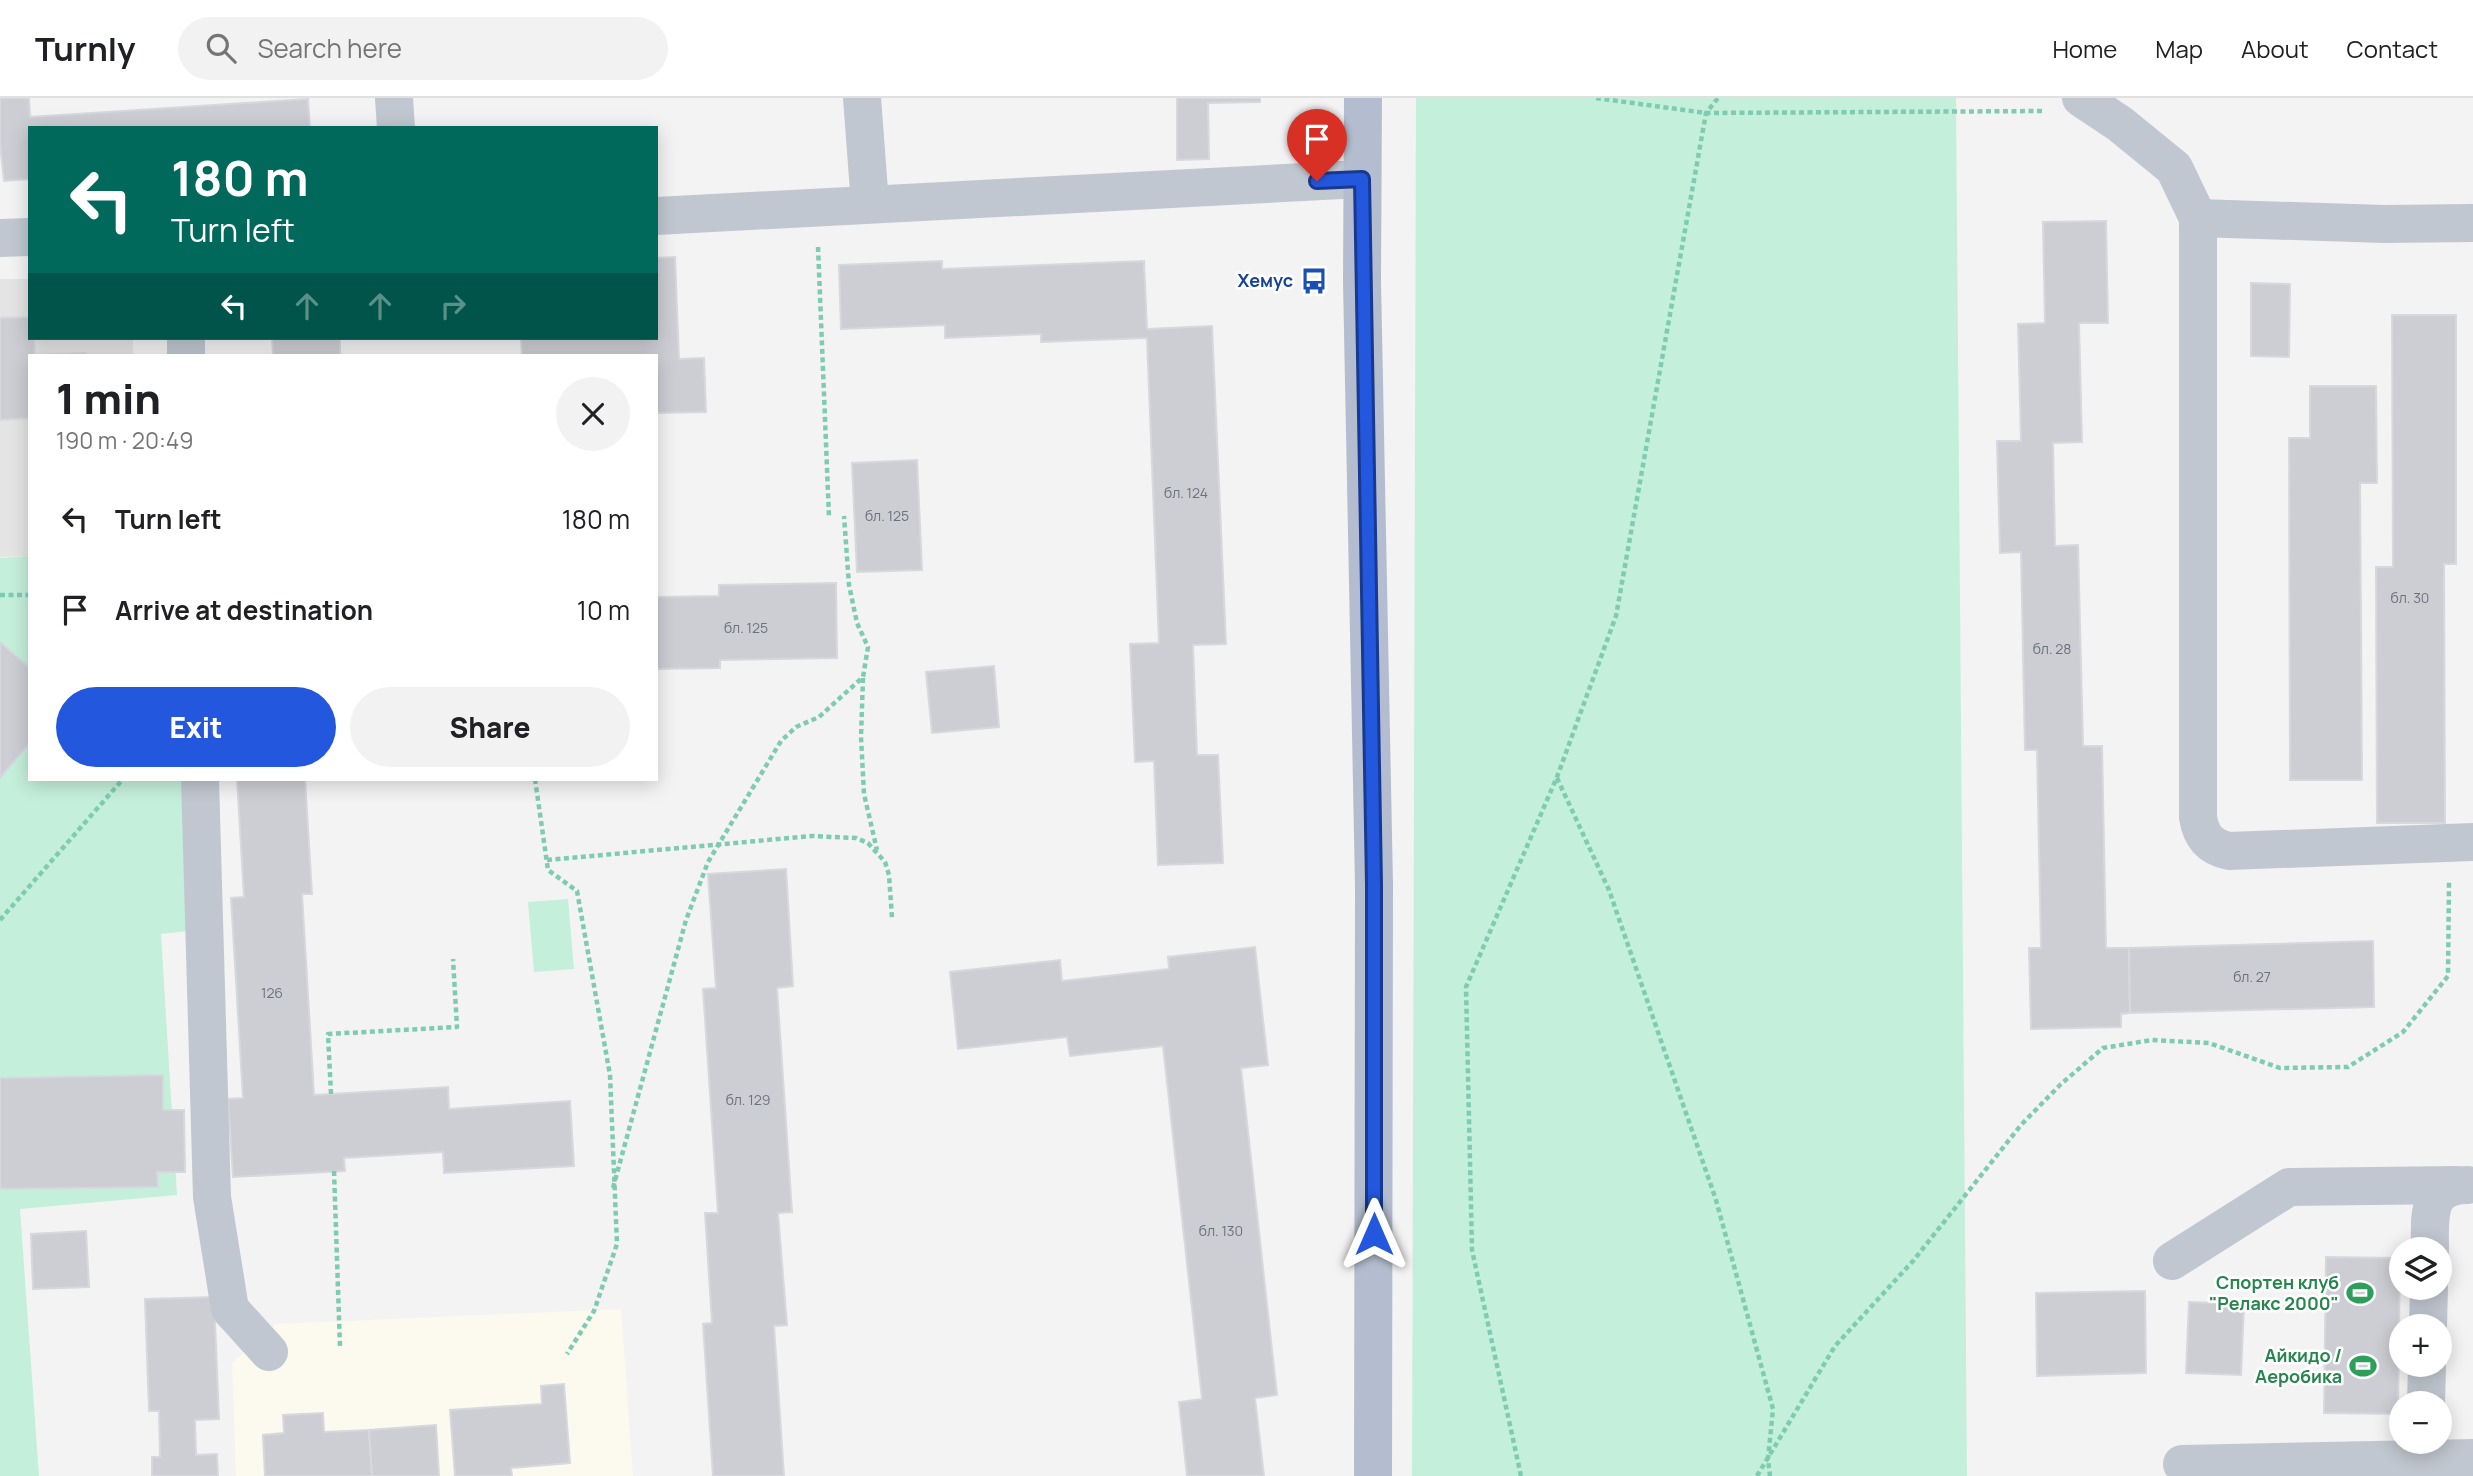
<!DOCTYPE html>
<html lang="en">
<head>
<meta charset="utf-8">
<style>
	:root { --surface:#fff; --page:#f2f2f2; --text:#202124; --muted:#757577; --line:#e0e0e0; --accent:#2358de }
	body { margin:0; font-family:Manrope,sans-serif; background:var(--page); color:var(--text); height:100vh; display:flex; flex-direction:column; font-size:26px; white-space:nowrap }
	* { box-sizing:border-box; margin:0 }
	p { font-size:23px; color:var(--muted) }
	.icon { flex:none; width:38px; height:38px; fill:none; stroke:currentColor; stroke-width:2; stroke-linecap:round; stroke-linejoin:round }
	.map { position:relative; flex:1; overflow:hidden }
	.side { position:absolute; left:28px; top:256px; width:630px; height:427px; display:flex; flex-direction:column; background:var(--surface); border-radius:0px; box-shadow:0 4px 18px #0003 }
	.side>* { flex:none }
	.top-card { position:absolute; left:28px; top:28px; width:630px; height:214px; border-radius:0px; box-shadow:0 4px 18px #0003; background:#00695c; color:#fff; overflow:hidden }
	.buttons { position:absolute; left:2389px; top:1139px; display:grid; gap:14px }
	.buttons a { display:grid; place-items:center; width:63px; height:63px; border-radius:50%; background:var(--surface); box-shadow:0 4px 18px #0003; font-size:35px }
	.pin { position:absolute; display:grid; place-items:center; width:60px; height:60px; color:#fff; margin:-72px -30px; border-radius:50% 50% 50% 0; rotate:-45deg; box-shadow:0 0 7px #0007 }
	.pin .icon { rotate:45deg }
	.me { position:absolute; width:77px; margin:-38px; rotate:0deg; stroke-linejoin:round; filter:drop-shadow(0 0 5px #0008) }
	.turn { display:flex; align-items:center; gap:24px; height:147px; padding:0 28px; font-size:32px }
	.turn .icon { width:91px; height:91px; stroke-width:2.5 }
	.turn b { display:block; font-size:49px; line-height:60px }
	.lanes { display:flex; align-items:center; height:66px; padding:0 28px; background:#0003; justify-content:center; gap:35px; direction:ltr }
	.lanes .off { opacity:.35 }
	.round { display:grid; place-items:center; flex:none; width:74px; height:74px; border-radius:37px; background:var(--page) }
	.head { display:flex; align-items:center; justify-content:space-between; height:119px; padding:0 28px }
	h1 { font-size:42px; font-weight:800; line-height:52px }
	.cta { display:flex; gap:14px; margin-top:auto; padding:14px 28px }
	.cta a { flex:1; height:80px; border-radius:42px; background:var(--accent); color:#fff; font-size:28px; font-weight:800; line-height:80px; text-align:center }
	.cta a+a { background:var(--page); color:var(--text) }
	ul { padding:0; list-style:none }
	li { display:flex; align-items:center; gap:21px; height:91px; padding:0 28px }
	li div { flex:1 }
	li b { display:block; font-size:26px }
	li em { font-style:normal }
	header { display:flex; align-items:center; gap:42px; box-sizing:border-box; height:98px; padding:0 35px; background:var(--surface); border-bottom:2px solid var(--line) }
	header strong { font-size:33px }
	nav { display:flex; gap:38px; margin-inline-start:auto; font-size:24px }
	.search { width:490px; height:63px; background:var(--page); display:flex; align-items:center; gap:18px; box-sizing:border-box; padding:0 24px; border-radius:38px; color:var(--muted); font-size:26px }
	.map>svg:first-child { display:block }
	.commercial { fill:#fcfaef }
	.education { fill:#e5e4e4 }
	.green { fill:#c4efdb }
	.building { fill:#cdced4; stroke:#d7d8dd; stroke-width:2 }
	.lines { fill:none; stroke-linecap:round; stroke-linejoin:round }
	.path { stroke:#7dccb1; stroke-width:4.5; stroke-dasharray:5 3.5; stroke-linecap:butt }
	.minor { stroke:#c1c7d0; stroke-width:38 }
	.major { stroke:#b4bdcf; stroke-width:38 }
	.route-casing { stroke:#173990; stroke-width:18 }
	.route { stroke:#2358de; stroke-width:12 }
	.labels { text-anchor:middle; stroke-width:5; stroke-linejoin:round; paint-order:stroke }
	.number-label { font-size:14px; fill:#6c717c }
	.transit-label { font-size:18px; font-weight:bold; fill:#164399; stroke:#fff; text-anchor:end }
	.leisure-label { font-size:18px; font-weight:bold; fill:#27864d; stroke:#fff; text-anchor:end }
</style>
</head>
<body>
<header>
<strong>Turnly</strong>
<div class="search"><svg class="icon" aria-label="search" viewBox="0 0 24 24"><circle cx="10" cy="10" r="6"/><path d="M15 15l6 6"/></svg>Search here</div>
<nav><a>Home</a><a>Map</a><a>About</a><a>Contact</a></nav>
</header>
<div class="map">
<svg width="2473" height="1378" viewBox="0 0 2473 1378">
	<rect width="100%" height="100%" fill="#f4f3f3"/>
	<polygon class="commercial" points="621,1211 633,1378 236,1378 232,1265 277,1226"/>
	<polygon class="education" points="0,181 30,181 30,240 133,240 133,257 30,257 30,458 0,459"/>
	<g class="green">
		<polygon points="1416,0 1956,0 1967,1378 1412,1378"/>
		<polygon points="30,458 30,681 195,681 206,831 161,836 177,1097 20,1111 39,1378 0,1378 0,460"/>
		<polygon points="568,801 574,871 534,874 528,804"/>
	</g>
	<g class="building">
		<polygon points="0,0 29,0 30,19 308,1 310,30 30,30 30,81 4,83 0,46"/>
		<polygon points="1177,0 1260,0 1260,4 1208,5 1209,61 1177,62"/>
		<polygon points="2106,123 2108,225 2079,225 2082,344 2053,345 2055,448 2078,447 2083,648 2102,648 2106,850 2129,850 2130,915 2121,916 2121,929 2031,931 2029,850 2041,850 2037,652 2025,652 2021,454 2000,455 1997,343 2021,343 2018,226 2045,225 2043,124"/>
		<polygon points="675,159 679,261 704,260 706,314 656,315 656,257 522,257 521,240 656,240 656,160"/>
		<polygon points="942,163 942,171 1144,163 1147,231 1212,228 1226,546 1193,547 1197,657 1218,657 1223,765 1158,767 1154,663 1135,664 1130,546 1159,545 1147,240 1041,244 1041,236 945,240 945,227 841,231 839,167"/>
		<polygon points="2251,185 2290,186 2289,259 2251,258"/>
		<polygon points="2392,217 2456,217 2456,466 2444,466 2445,725 2377,725 2376,469 2393,469"/>
		<polygon points="30,219 30,240 34,240 35,257 30,257 30,320 0,322 0,220"/>
		<polygon points="272,240 340,240 340,257 273,257"/>
		<polygon points="86,255 86,257 39,257"/>
		<polygon points="2310,288 2376,288 2377,385 2360,385 2362,682 2290,682 2289,340 2310,340"/>
		<polygon points="917,362 922,472 857,474 852,365"/>
		<polygon points="836,485 837,560 720,562 720,570 656,571 656,499 719,498 719,487"/>
		<polygon points="0,544 30,570 30,645 0,680"/>
		<polygon points="994,568 999,629 932,635 926,574"/>
		<polygon points="237,681 305,681 312,796 302,796 314,997 448,989 449,1011 570,1003 574,1068 444,1075 443,1054 344,1060 345,1073 233,1079 228,1001 243,1000 231,800 244,799"/>
		<polygon points="786,771 793,888 777,890 792,1114 778,1115 787,1227 774,1228 784,1378 713,1378 703,1226 712,1225 705,1115 718,1115 703,891 716,890 708,776"/>
		<polygon points="2373,843 2374,909 2130,915 2129,850"/>
		<polygon points="1255,849 1268,967 1241,970 1277,1297 1255,1300 1264,1378 1187,1378 1179,1304 1202,1301 1163,948 1070,958 1067,939 958,951 950,874 1060,862 1062,883 1169,871 1168,859"/>
		<polygon points="163,977 163,1012 184,1012 185,1074 157,1074 158,1089 0,1091 0,980"/>
		<polygon points="86,1133 89,1189 33,1191 31,1136"/>
		<polygon points="2326,1159 2400,1160 2398,1316 2324,1315"/>
		<polygon points="2145,1193 2146,1275 2037,1278 2036,1195"/>
		<polygon points="214,1199 219,1321 195,1322 196,1357 217,1356 218,1378 152,1378 152,1359 160,1359 159,1313 149,1313 145,1201"/>
		<polygon points="2189,1204 2244,1206 2241,1277 2186,1275"/>
		<polygon points="564,1286 570,1365 511,1370 512,1378 455,1378 450,1312 542,1306 541,1288"/>
		<polygon points="323,1315 324,1334 369,1332 372,1378 265,1378 263,1337 284,1335 283,1317"/>
		<polygon points="436,1327 439,1378 372,1378 369,1332"/>
	</g>
	<g class="lines">
		<g class="path">
			<polyline points="1596,0 1706,15 2044,13"/>
			<polyline points="818,149 829,419"/>
			<polyline points="0,497 30,497"/>
			<polyline points="863,580 861,639 864,696 877,752"/>
			<polyline points="1557,680 1609,792 1716,1102 1773,1311 1768,1361 1770,1378"/>
			<polyline points="535,681 548,772 577,793 610,977 617,1146 594,1213 567,1256"/>
			<polyline points="547,762 812,738 856,740 868,745 885,764 889,777 892,820"/>
			<polyline points="0,822 123,681"/>
			<polyline points="331,996 328,936 457,929 453,861"/>
			<polyline points="334,1073 340,1249"/>
			<polyline points="613,1090 686,822 708,764 781,643 796,629 819,619 863,579 868,549 857,525 849,487 844,418"/>
			<polyline points="1521,1378 1472,1152 1466,889 1557,679 1616,518 1706,15 1718,0"/>
			<polyline points="1757,1378 1835,1248 1913,1163 2021,1027 2061,986 2103,950 2152,942 2209,945 2280,970 2348,969 2403,934 2448,878 2449,784"/>
		</g>
		<g class="minor">
			<polyline points="394,0 396,30"/>
			<polyline points="862,0 870,106"/>
			<path d="M2081 0 2120 26 2174 70 2198 120V719C2201 739 2210 749 2229 753L2473 744"/>
			<polyline points="656,118 1361,81"/>
			<polyline points="2198,120 2384,126 2473,125"/>
			<polyline points="0,140 30,139"/>
			<polyline points="186,240 186,257"/>
			<polyline points="200,681 212,1099 230,1211 269,1254"/>
			<path d="M2430 1152C2430 1119 2425 1087 2468 1087"/>
			<polyline points="2172,1163 2289,1089 2456,1087"/>
			<polyline points="2428,1228 2429,1190"/>
			<polyline points="2426,1306 2427,1267"/>
			<polyline points="2182,1366 2473,1360"/>
		</g>
		<polyline class="major" points="1363,0 1362,183 1374,787 1373,1378"/>
	</g>
	<g class="lines">
		<g class="route-casing">
			<polyline id="route" points="1317,83 1362,81 1374,787 1374,1136"/>
		</g>
		<use href="#route" class="route"/>
	</g>
	<defs>
		<g id="bus-bare" transform="scale(2.1)"><path d="M-5-6H5V4H4V6H2V4H-2V6H-4V4H-5ZM-3.5-4V0h7V-4ZM-3.5 1.2v1.5H-2V1.2ZM2 1.2v1.5H3.5V1.2Z" fill="#1a4fb4" stroke="#fff" stroke-width="2.5" paint-order="stroke"/></g>
		<g id="stadium-bare" transform="scale(2.1)"><path d="M0-5a6.5 5 0 1 0 0 10a6.5 5 0 1 0 0-10ZM-3.5-1.8h7v3.6h-7Z" fill="#2e9e5b" stroke="#fff" stroke-width="2.5" paint-order="stroke"/></g>
	</defs>
	<g fill-rule="evenodd">
		<use href="#bus-bare" x="1314" y="183"/>
		<use href="#stadium-bare" x="2360" y="1195"/>
		<use href="#stadium-bare" x="2363" y="1268"/>
	</g>
	<g class="labels">
		<g class="number-label">
			<text x="1186" y="400">бл. 124</text>
			<text x="887" y="423">бл. 125</text>
			<text x="2410" y="505">бл. 30</text>
			<text x="746" y="535">бл. 125</text>
			<text x="2052" y="556">бл. 28</text>
			<text x="2252" y="884">бл. 27</text>
			<text x="272" y="900">126</text>
			<text x="748" y="1007">бл. 129</text>
			<text x="1221" y="1138">бл. 130</text>
		</g>
		<g class="transit-label">
			<text x="1293" y="189">Хемус</text>
		</g>
		<g class="leisure-label">
			<text x="2339" y="1191">Спортен клуб<tspan x="2339" dy="21">"Релакс 2000"</tspan></text>
			<text x="2342" y="1264">Айкидо /<tspan x="2342" dy="21">Аеробика</tspan></text>
		</g>
	</g>
</svg>
<div class="buttons">
<a><svg class="icon" aria-label="layers" viewBox="0 0 24 24"><path d="M12 4l9 5-9 5-9-5zM3 14l9 5 9-5"/></svg></a>
<a>+</a>
<a>−</a>
</div>
<div class="pin" style="left:1317px;top:83px;background:#d93025"><svg class="icon" aria-label="arrive" viewBox="0 0 24 24"><path d="M6 21V4h12l-3 4 3 4H6"/></svg></div>
<svg class="me" style="left:1374px;top:1136px" viewBox="-20 -20 40 40"><path d="M0-17L14 15 0 8-14 15z" fill="#2358de" stroke="#fff" stroke-width="4"/></svg>
<div class="top-card">
<div class="turn"><svg class="icon" aria-label="left" viewBox="0 0 24 24"><path d="M17 20v-9H6M10 6l-5 5 5 5"/></svg><div><b>180 m</b>Turn left</div></div>
<div class="lanes"><svg class="icon" aria-label="left" viewBox="0 0 24 24"><path d="M17 20v-9H6M10 6l-5 5 5 5"/></svg><svg class="icon off" aria-label="ahead" viewBox="0 0 24 24"><path d="M12 20V5M6 11l6-6 6 6"/></svg><svg class="icon off" aria-label="ahead" viewBox="0 0 24 24"><path d="M12 20V5M6 11l6-6 6 6"/></svg><svg class="icon off" aria-label="right" viewBox="0 0 24 24"><path d="M7 20v-9h11M14 6l5 5-5 5"/></svg></div>
</div>
<section class="side">
<div class="head"><div><h1>1 min</h1><p>190 m · 20:49</p></div><a class="round"><svg class="icon" aria-label="close" viewBox="0 0 24 24"><path d="M6 6l12 12M18 6L6 18"/></svg></a></div>
<ul>
<li><svg class="icon" aria-label="left" viewBox="0 0 24 24"><path d="M17 20v-9H6M10 6l-5 5 5 5"/></svg><div><b>Turn left</b></div><em>180 m</em></li>
<li><svg class="icon" aria-label="arrive" viewBox="0 0 24 24"><path d="M6 21V4h12l-3 4 3 4H6"/></svg><div><b>Arrive at destination</b></div><em>10 m</em></li>
</ul>
<div class="cta"><a>Exit</a><a>Share</a></div>
</section>
</div>
</body>
</html>
